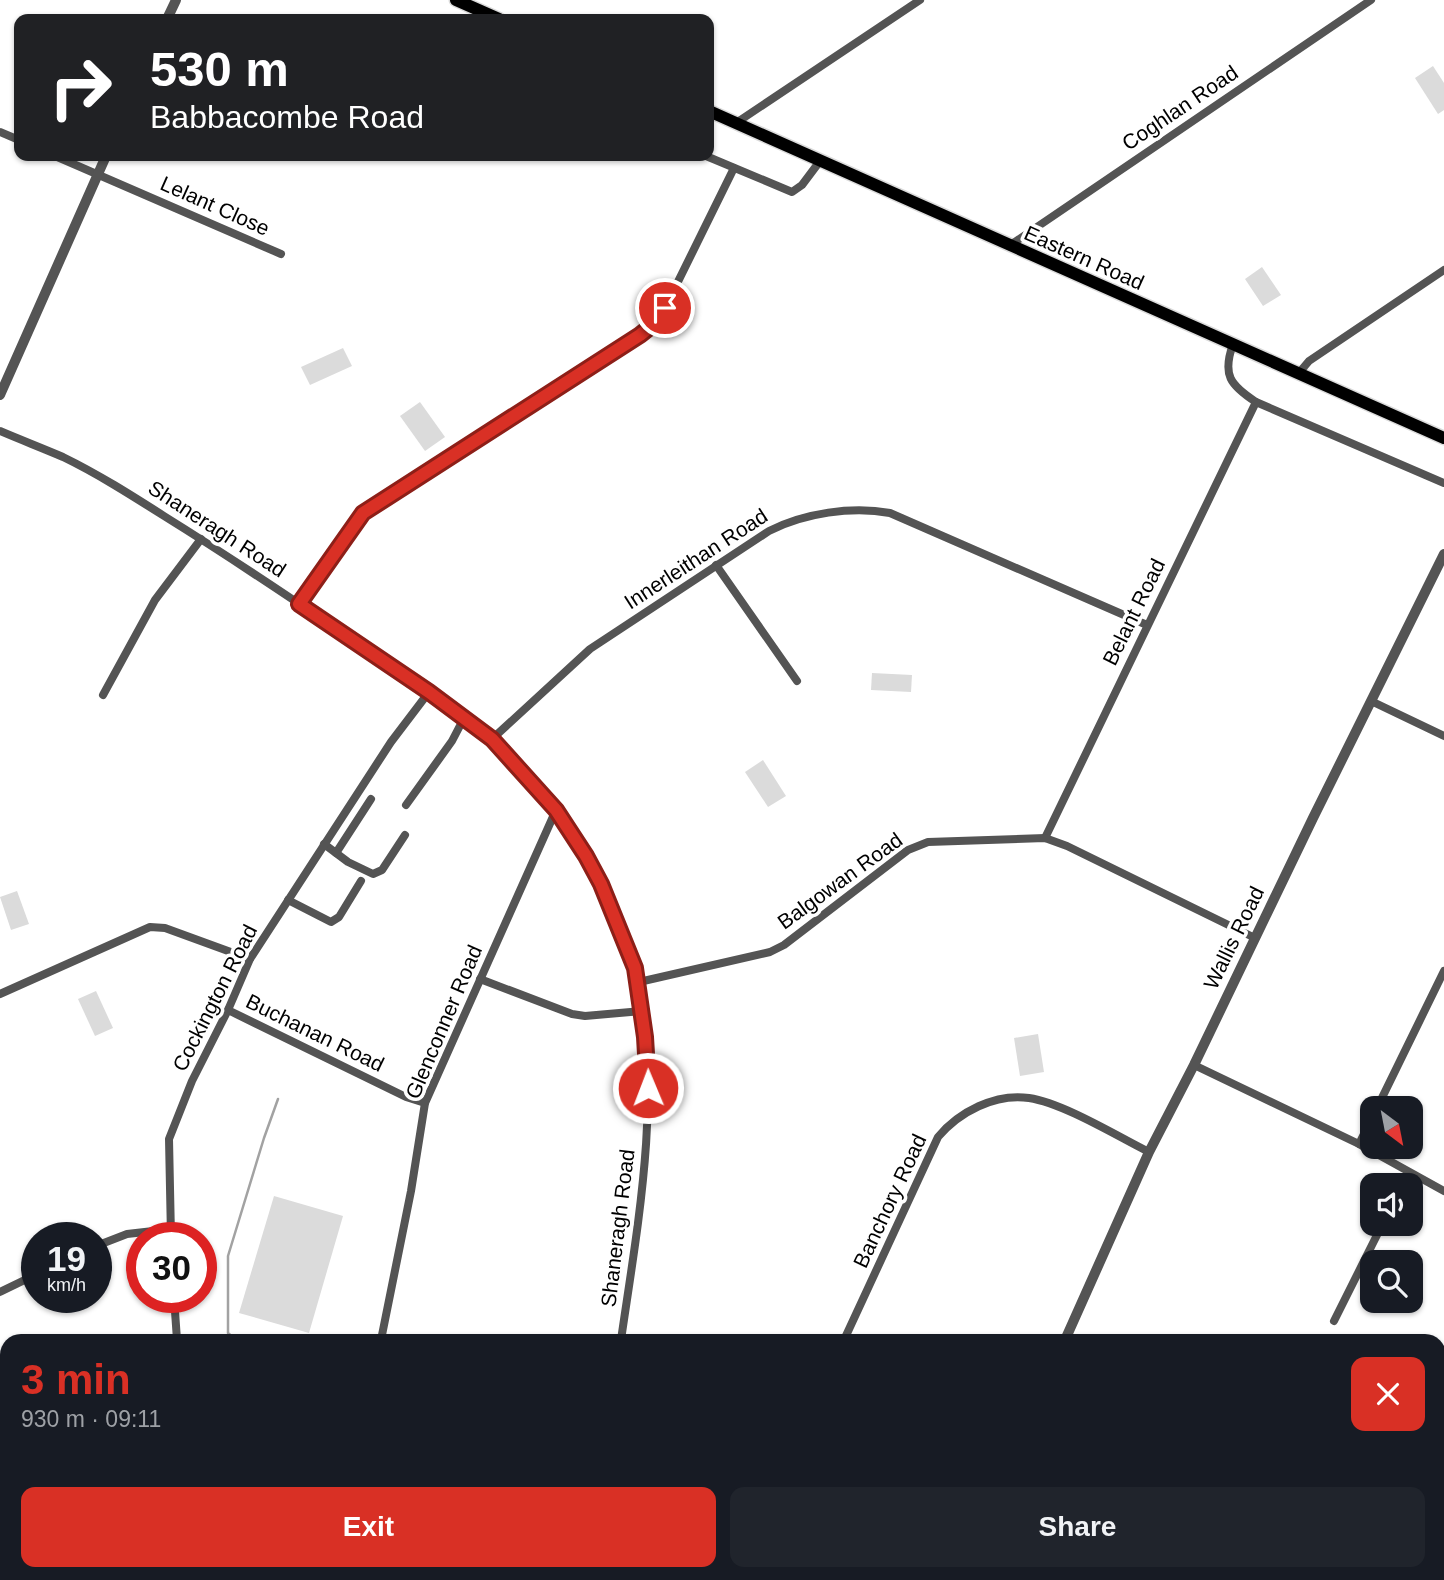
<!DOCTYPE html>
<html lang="en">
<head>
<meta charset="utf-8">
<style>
	:root { --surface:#171b24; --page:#20242c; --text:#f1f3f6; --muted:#9ea1a6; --accent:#d93025 }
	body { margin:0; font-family:Arial,sans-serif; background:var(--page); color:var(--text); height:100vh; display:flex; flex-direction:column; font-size:26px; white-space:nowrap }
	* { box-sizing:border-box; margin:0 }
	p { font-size:23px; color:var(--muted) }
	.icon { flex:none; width:38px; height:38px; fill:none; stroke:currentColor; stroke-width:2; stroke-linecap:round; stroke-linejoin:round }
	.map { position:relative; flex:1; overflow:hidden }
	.side { position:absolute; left:0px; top:1334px; width:1446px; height:247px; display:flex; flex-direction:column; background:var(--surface); border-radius:21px 21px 0 0; box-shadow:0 2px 5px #0004 }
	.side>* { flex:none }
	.top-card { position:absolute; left:14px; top:14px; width:700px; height:147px; border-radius:14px; box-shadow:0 2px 5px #0004; background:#202124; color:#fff; overflow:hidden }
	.needle { width:46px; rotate:148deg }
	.buttons { position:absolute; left:1360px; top:1096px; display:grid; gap:14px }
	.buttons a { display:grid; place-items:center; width:63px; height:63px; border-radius:14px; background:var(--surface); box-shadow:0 2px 5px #0004; font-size:35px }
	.speed { position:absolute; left:21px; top:1222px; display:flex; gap:14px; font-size:35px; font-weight:700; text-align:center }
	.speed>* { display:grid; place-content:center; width:91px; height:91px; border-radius:50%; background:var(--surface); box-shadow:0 2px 5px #0004; line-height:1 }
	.speed small { font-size:18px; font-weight:400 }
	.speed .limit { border:10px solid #d22; background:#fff; color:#111 }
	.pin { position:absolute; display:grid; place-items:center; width:60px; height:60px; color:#fff; margin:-30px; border:4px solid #fff; border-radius:50%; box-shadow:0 2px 7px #0007 }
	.me { position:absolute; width:77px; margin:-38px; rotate:359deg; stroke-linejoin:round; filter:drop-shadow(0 0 5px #0008) }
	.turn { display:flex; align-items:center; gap:24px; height:147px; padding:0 21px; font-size:32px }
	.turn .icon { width:91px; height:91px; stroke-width:2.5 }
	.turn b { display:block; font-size:49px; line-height:60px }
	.round { display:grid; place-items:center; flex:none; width:74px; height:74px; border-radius:14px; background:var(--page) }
	.headline { display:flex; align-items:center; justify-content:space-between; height:119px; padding:0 21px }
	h1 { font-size:42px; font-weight:800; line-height:52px; color:var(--accent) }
	.primary-button { display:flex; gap:14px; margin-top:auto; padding:14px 21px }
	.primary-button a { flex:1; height:80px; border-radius:14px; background:var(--accent); color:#fff; font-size:28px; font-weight:800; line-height:80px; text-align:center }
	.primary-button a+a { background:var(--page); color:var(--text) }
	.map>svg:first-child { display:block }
	.green { fill:#dbdbdb }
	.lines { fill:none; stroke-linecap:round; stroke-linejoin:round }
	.stream { stroke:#a2a2a2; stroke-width:2.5 }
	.primary-casing { stroke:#dbdbdb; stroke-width:15 }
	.minor { stroke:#545454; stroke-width:8 }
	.tertiary { stroke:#545454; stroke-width:10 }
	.primary { stroke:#000; stroke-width:12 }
	.route-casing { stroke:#8d1f18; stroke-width:18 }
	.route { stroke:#d93025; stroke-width:12 }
	.labels { text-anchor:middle; stroke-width:7; stroke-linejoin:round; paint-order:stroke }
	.street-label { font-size:21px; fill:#000; stroke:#fff }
</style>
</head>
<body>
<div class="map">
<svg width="1444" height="1580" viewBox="0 0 1444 1580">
	<rect width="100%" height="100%" fill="#fff"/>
	<g class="green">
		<polygon points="1433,66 1444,83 1444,110 1438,114 1415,78"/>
		<polygon points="1262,267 1281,295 1263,306 1245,279"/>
		<polygon points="343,348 352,366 310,385 301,367"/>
		<polygon points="420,402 445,437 425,451 400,416"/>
		<polygon points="872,673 912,675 911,692 871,690"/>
		<polygon points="763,760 786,796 768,807 745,772"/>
		<polygon points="17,891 29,924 11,930 0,897"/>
		<polygon points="96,991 113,1028 95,1036 78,999"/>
		<polygon points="1038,1034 1044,1072 1020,1076 1014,1038"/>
		<polygon points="274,1196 343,1216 309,1333 239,1313"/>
	</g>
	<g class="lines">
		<g class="stream">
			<polyline points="236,1340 228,1333 228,1256 264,1138 278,1099"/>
			<polyline points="242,1580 244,1573"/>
		</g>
		<g class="primary-casing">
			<g id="primary">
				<polyline points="456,0 499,19"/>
				<polyline points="709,111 1444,438"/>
			</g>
		</g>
		<g class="minor">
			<polyline points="736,123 920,0"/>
			<polyline points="0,132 19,140"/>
			<polyline points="55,156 281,254"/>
			<polyline points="706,156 792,192 802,185 820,161"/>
			<polyline points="1009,246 1371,0"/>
			<path d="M1233 344C1222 375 1230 385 1256 402L1444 483"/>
			<polyline points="1298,374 1309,361 1444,270"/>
			<path d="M0 431C21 440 42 448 63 457 98 474 131 495 164 516 222 552 279 590 335 628 387 663 444 697 491 738 551 790 592 859 621 932 628 949 636 966 639 984 661 1102 638 1223 621 1340"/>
			<polyline points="716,565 797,681"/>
			<polyline points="299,604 363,513 650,327 665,308 734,168"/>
			<polyline points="103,695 155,600 201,539"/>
			<polyline points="1371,701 1444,736"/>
			<path d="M492 739 590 649 769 531C804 513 852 506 890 513L1147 625"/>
			<polyline points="406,805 452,741 464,718"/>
			<polyline points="1045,838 1256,402"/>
			<polyline points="324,844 348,862 373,874 382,870 405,835"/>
			<polyline points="336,853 371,799"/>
			<polyline points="288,900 331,922 339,917 361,881"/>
			<polyline points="480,979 572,1014 585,1016 642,1011"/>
			<polyline points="639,982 770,952 784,945 908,850 928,842 1045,838 1067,846 1255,938"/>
			<polyline points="0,994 150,927 165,928 250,959"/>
			<polyline points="228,1010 406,1097 425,1103"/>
			<polyline points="1194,1065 1359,1144 1444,1191"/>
			<polyline points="1377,1108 1444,971"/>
			<polyline points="1359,1144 1372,1118"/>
			<polyline points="1403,1185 1409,1173"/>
			<polyline points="171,1237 169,1139 192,1081 228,1010 250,959 391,742 429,692"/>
			<polyline points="96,1246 127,1234 171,1229"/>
			<polyline points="0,1292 37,1274"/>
			<polyline points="174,1297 177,1340"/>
			<polyline points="1334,1321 1383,1223"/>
			<polyline points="381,1340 411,1191 425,1103 556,810"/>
			<path d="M844 1340 938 1137C959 1112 995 1093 1029 1098 1063 1103 1117 1136 1149 1152"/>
			<polyline points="0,1551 7,1554"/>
			<polyline points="1368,1573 1381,1580"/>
			<polyline points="44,1580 46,1573"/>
			<polyline points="331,1580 332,1573"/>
			<polyline points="572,1580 573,1573"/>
			<polyline points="1207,1580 1210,1573"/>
		</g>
		<g class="tertiary">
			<polyline points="167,19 176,0"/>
			<polyline points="0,395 106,156"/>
			<polyline points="1065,1340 1149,1152 1194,1065 1313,818 1444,554"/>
			<polyline points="956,1580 959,1573"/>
		</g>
		<use href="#primary" class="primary"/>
	</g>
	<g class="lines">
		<g class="route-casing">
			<polyline id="route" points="648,1088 645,1037 635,968 601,884 586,856 556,810 492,739 429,692 299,604 363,513 640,335 650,327 665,308"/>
		</g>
		<use href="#route" class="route"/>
	</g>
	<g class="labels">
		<g class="street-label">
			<text transform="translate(1180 108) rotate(-34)" y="7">Coghlan Road</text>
			<text transform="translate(215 206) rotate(24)" y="7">Lelant Close</text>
			<text transform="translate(1084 258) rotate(24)" y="7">Eastern Road</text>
			<text transform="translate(217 529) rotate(33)" y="7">Shaneragh Road</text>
			<text transform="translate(696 559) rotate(-33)" y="7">Innerleithan Road</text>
			<text transform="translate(1134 612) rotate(-64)" y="7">Belant Road</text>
			<text transform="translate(840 881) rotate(-36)" y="7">Balgowan Road</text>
			<text transform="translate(1234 938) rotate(-64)" y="7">Wallis Road</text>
			<text transform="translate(215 998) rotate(-63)" y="7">Cockington Road</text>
			<text transform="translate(444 1022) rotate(-67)" y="7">Glenconner Road</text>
			<text transform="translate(315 1033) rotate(26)" y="7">Buchanan Road</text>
			<text transform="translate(890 1201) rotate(-65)" y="7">Banchory Road</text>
			<text transform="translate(618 1228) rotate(-83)" y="7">Shaneragh Road</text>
		</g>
	</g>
</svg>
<div class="buttons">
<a><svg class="needle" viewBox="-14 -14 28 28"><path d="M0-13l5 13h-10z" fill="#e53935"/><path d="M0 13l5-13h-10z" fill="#9ea1a6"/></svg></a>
<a><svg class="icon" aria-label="sound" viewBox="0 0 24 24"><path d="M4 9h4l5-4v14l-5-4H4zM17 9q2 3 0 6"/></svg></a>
<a><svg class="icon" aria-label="search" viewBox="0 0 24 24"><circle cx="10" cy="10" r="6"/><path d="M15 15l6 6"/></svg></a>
</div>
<div class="speed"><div>19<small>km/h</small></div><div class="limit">30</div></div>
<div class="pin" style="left:665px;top:308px;background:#d93025"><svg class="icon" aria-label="arrive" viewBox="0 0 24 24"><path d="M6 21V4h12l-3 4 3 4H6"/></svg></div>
<svg class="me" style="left:648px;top:1088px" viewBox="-20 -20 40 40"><circle r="17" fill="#d93025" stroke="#fff" stroke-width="3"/><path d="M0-11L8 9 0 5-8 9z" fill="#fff"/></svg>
<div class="top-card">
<div class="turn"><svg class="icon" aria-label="right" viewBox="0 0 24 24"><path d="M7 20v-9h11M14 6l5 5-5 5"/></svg><div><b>530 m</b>Babbacombe Road</div></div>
</div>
<section class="side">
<div class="headline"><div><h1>3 min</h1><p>930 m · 09:11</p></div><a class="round" style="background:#d93025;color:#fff"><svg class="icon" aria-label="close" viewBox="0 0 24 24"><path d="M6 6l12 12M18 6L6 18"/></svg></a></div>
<div class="primary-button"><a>Exit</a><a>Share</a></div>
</section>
</div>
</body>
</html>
